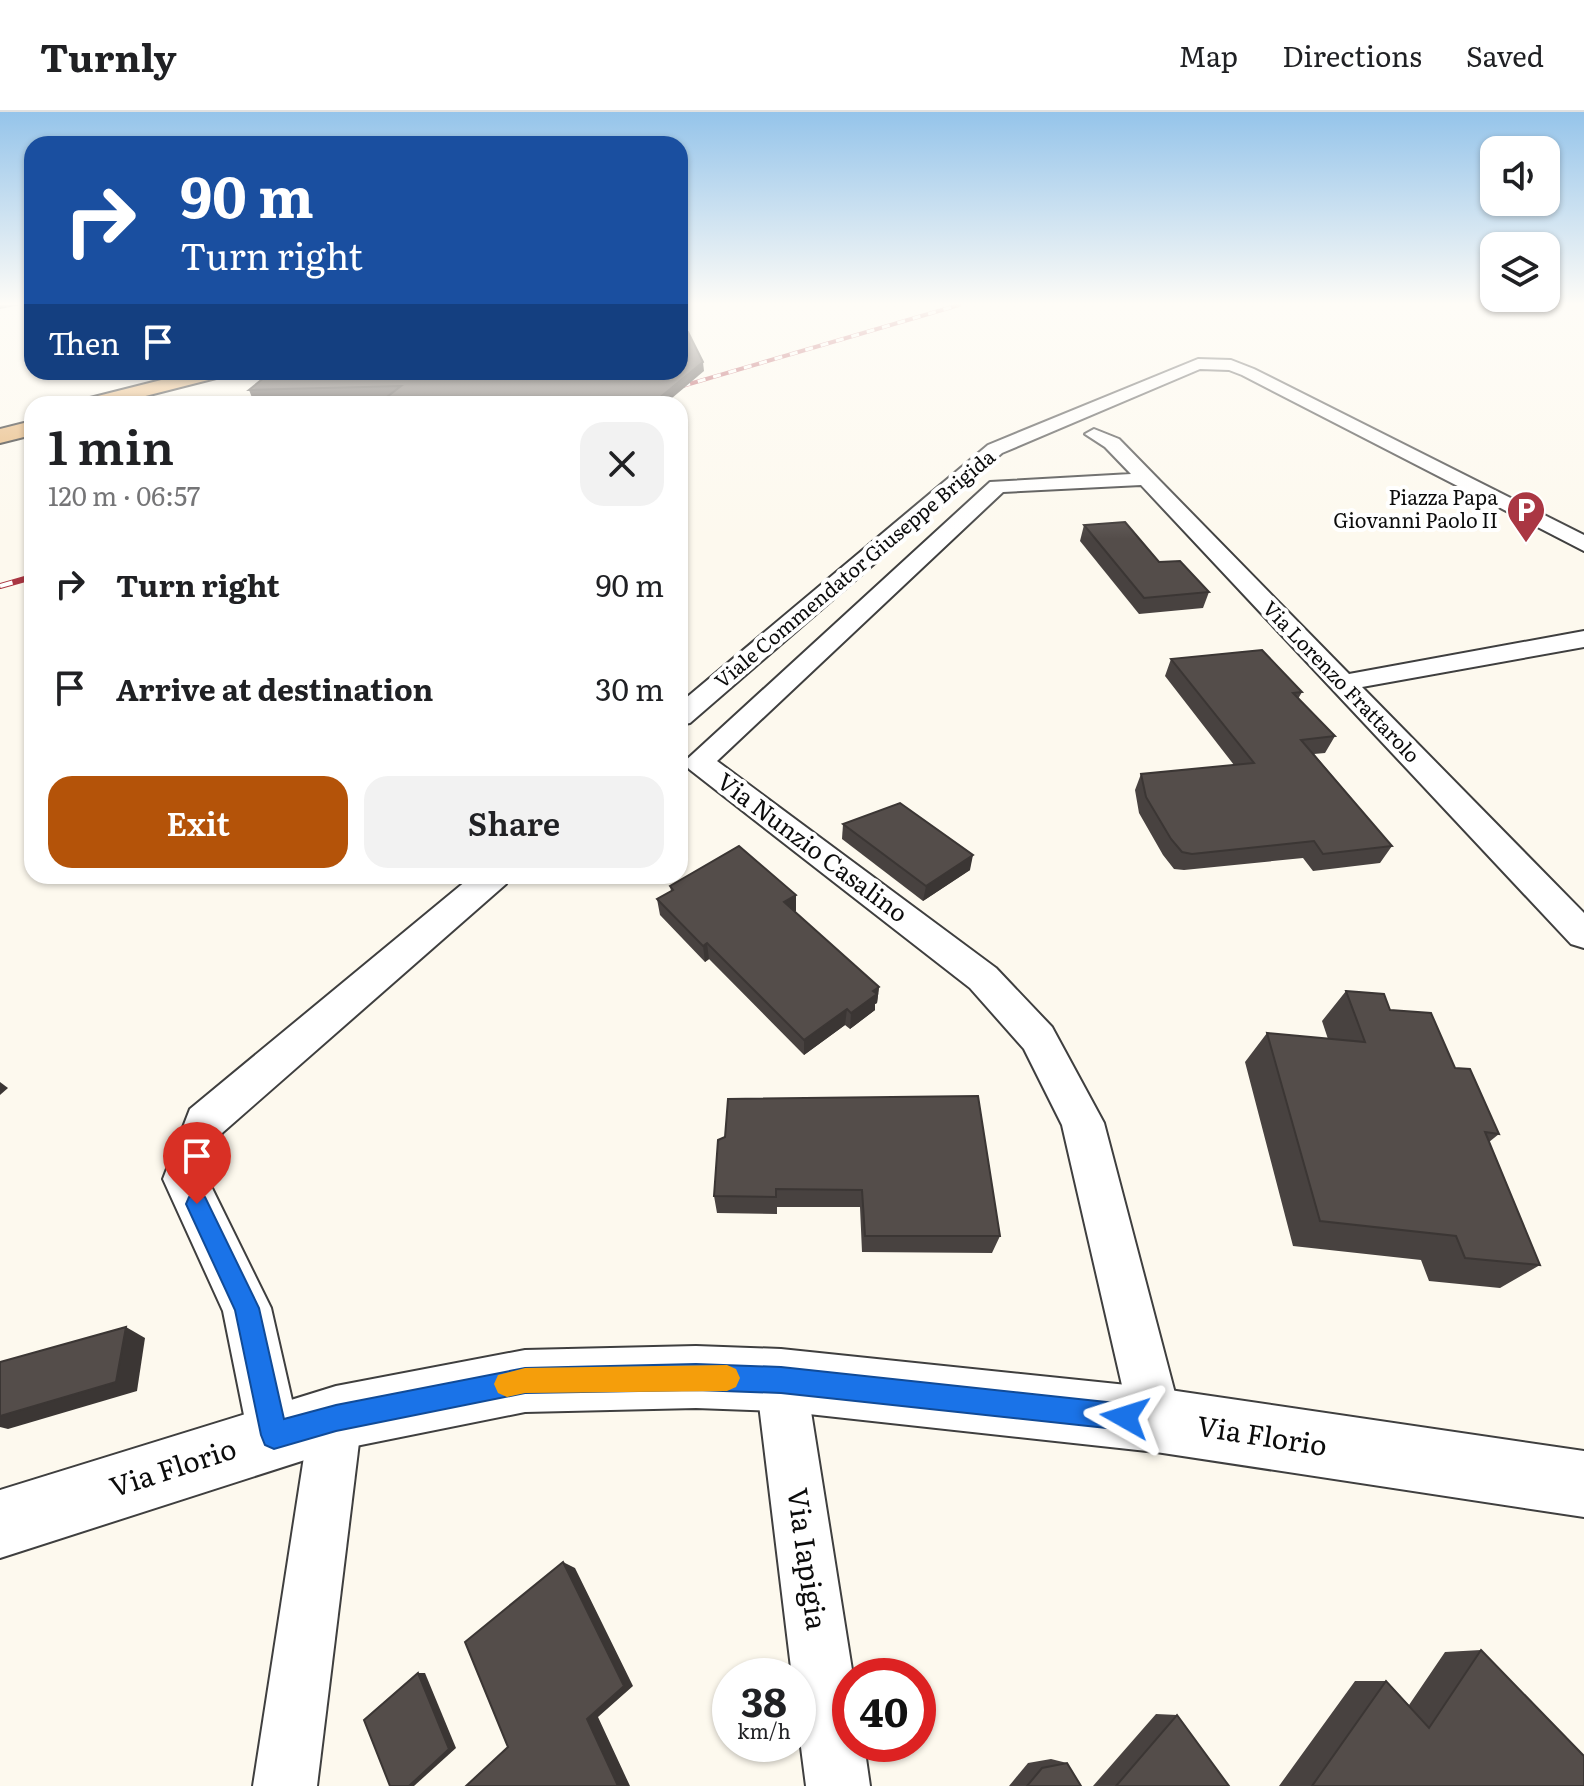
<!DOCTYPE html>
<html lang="en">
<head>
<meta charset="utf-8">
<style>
	:root { --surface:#fff; --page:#f2f2f2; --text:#202124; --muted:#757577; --line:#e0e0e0; --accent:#b45309 }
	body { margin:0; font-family:Literata,serif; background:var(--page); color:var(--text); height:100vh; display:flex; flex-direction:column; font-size:30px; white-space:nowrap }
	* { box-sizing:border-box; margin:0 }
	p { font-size:26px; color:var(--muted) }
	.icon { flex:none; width:44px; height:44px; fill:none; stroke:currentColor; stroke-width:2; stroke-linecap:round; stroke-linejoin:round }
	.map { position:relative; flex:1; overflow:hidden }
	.drawer { position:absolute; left:24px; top:284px; width:664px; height:488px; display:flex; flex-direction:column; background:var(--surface); border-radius:24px; box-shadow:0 2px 6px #0004 }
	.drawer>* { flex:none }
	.hud { position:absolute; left:24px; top:24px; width:664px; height:244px; border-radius:24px; box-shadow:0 2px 6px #0004; background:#1a4fa0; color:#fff; overflow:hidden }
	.buttons { position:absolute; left:1480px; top:24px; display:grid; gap:16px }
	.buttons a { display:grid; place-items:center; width:80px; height:80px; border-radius:16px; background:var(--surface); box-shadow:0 2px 6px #0004; font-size:40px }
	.speed { position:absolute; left:712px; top:1546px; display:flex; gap:16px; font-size:40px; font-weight:700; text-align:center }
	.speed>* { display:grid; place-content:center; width:104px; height:104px; border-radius:50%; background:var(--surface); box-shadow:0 2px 6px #0004; line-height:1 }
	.speed small { font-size:20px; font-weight:400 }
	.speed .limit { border:12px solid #d22; background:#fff; color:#111 }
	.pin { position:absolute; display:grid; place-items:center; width:68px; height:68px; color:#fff; margin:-82px -34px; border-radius:50% 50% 50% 0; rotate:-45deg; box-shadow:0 0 8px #0007 }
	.pin .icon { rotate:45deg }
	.me { position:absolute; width:88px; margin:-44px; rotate:276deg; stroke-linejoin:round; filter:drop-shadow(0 0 6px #0008) }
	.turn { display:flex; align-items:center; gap:28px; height:168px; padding:0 24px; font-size:36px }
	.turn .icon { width:104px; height:104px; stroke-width:2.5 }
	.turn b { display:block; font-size:56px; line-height:68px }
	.then { display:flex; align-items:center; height:76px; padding:0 24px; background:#0003; gap:16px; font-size:30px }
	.round { display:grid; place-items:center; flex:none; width:84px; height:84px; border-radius:24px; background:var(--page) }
	.summary { display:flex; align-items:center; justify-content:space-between; height:136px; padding:0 24px }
	h1 { font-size:48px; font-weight:600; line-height:60px }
	.cta { display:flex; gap:16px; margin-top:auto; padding:16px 24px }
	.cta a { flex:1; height:92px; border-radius:24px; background:var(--accent); color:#fff; font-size:32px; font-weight:600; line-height:92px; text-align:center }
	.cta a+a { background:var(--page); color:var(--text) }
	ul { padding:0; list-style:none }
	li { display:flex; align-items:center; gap:24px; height:104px; padding:0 24px }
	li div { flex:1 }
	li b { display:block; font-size:30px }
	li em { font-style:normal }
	header { display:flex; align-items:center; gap:48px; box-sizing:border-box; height:112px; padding:0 40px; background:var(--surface); border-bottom:2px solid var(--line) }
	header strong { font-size:38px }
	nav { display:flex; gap:44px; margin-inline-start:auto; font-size:28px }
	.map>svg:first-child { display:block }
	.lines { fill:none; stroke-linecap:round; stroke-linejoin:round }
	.minor-casing { stroke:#3f3f3f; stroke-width:4 }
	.tertiary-casing { stroke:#3f3f3f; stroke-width:4 }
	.trunk-casing { stroke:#1d1d1d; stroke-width:4 }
	.minor { fill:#fff; fill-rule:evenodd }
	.tertiary { fill:#fff; fill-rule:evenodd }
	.trunk { fill:#e4af6e; fill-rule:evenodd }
	.rail-far1-casing { stroke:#aa3743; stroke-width:4 }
	.rail-casing { stroke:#aa3743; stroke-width:6 }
	.rail-far1 { stroke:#fff; stroke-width:3; stroke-dasharray:8; stroke-linecap:butt }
	.rail { stroke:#fff; stroke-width:4; stroke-dasharray:13; stroke-linecap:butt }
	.wall { fill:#484240 }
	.shaded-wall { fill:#3b3634 }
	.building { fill:#544d4a; stroke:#3b3634; stroke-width:2 }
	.route { fill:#1a73e8; stroke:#114b97; stroke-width:2 }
	.slow { fill:#f59e0b }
	.labels { text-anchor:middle; stroke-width:8; stroke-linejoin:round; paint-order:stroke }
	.far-poi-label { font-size:20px; fill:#0c0c0c; stroke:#fff; text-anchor:end }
	.far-street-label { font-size:20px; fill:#0c0c0c; stroke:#fff }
	.street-label { font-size:24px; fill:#0c0c0c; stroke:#fff }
	.near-street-label { font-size:28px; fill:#0c0c0c; stroke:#fff }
</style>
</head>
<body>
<header>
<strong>Turnly</strong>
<nav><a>Map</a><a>Directions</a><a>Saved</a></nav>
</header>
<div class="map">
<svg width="1584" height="1674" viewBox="0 0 1584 1674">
	<rect width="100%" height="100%" fill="#fdf9ee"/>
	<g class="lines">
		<g class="minor-casing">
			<g id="minor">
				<polygon points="1198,247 1231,248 1254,257 1584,423 1584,439 1242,263 1229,258 1200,257 1002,341 690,611 680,613 680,591 988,333"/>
				<polygon points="1094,317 1119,327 1349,562 1584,519 1584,535 1362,575 1584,801 1584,836 1571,832 1141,373 1003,380 717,649 996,856 1052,915 1104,1011 1182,1308 1174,1326 1156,1334 1138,1326 1130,1308 1062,1013 1024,937 970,876 689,657 684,650 990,370 1131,362 1105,335 1085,322"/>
				<polygon points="472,764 511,764 506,772 222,1021 207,1066 271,1196 300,1323 293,1342 274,1349 255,1342 248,1323 223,1199 163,1067 190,997"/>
				<polygon points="781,1243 799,1250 806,1268 853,1564 850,1564 850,1632 864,1632 870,1674 806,1674 798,1612 798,1564 792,1564 756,1268 763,1250"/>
				<polygon points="336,1280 354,1288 362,1306 317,1674 253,1674 310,1306 318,1288"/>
			</g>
		</g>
		<g class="tertiary-casing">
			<polygon id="tertiary" points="696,1234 781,1237 1156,1276 1584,1339 1584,1405 1156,1340 781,1299 696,1296 525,1300 336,1338 0,1446 0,1378 336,1274 525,1238"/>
		</g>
		<g class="trunk-casing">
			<g id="trunk">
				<polygon points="193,260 227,260 224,264 114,292 78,292 82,288"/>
				<polygon points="32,309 32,323 0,331 0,317"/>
			</g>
		</g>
		<use href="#minor" class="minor"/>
		<use href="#tertiary" class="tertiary"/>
		<use href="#trunk" class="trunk"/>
		<g class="rail-far1-casing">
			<polyline id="rail-far1" points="621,292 959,193"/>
		</g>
		<g class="rail-casing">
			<polyline id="rail" points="0,474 32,465"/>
		</g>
		<use href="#rail-far1" class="rail-far1"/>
		<use href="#rail" class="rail"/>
	</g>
	<g class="wall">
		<polygon points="704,259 387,284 253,288 249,278 271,260 417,260 417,262"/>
		<polygon points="1084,413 1159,450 1209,480 1203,496 1139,502 1080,429"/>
		<polygon points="1171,547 1302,580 1298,587 1335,624 1325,641 1314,642 1392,734 1380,751 1313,759 1303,746 1184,758 1174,757 1163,743 1139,701 1135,678 1141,662 1234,653 1165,564"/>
		<polygon points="843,712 970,758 923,789 842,727"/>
		<polygon points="670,774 796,783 795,800 879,875 877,891 875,892 875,898 850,917 845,913 804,943 709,847 705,850 660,803 657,787 671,779"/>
		<polygon points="1346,879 1390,898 1455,956 1499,1022 1489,1030 1540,1153 1500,1176 1429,1169 1421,1148 1293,1134 1245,950 1267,921 1328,927 1322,909"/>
		<polygon points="718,1028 1000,1124 992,1141 862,1140 860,1095 777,1095 777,1102 717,1101 714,1084"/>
		<polygon points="1481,1538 1584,1674 1279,1674 1355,1569 1386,1569 1409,1593 1445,1540"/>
		<polygon points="1156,1602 1177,1603 1229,1674 1093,1674"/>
		<polygon points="1051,1647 1067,1651 1081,1674 1009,1674 1028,1651"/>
	</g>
	<g class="shaded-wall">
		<polygon points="0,193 20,193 0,197"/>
		<polygon points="703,250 704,259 665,292 652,292"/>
		<polygon points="973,743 970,758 923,789 926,774"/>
		<polygon points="796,783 796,799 784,806 784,790"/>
		<polygon points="707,831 709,847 705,850 703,834"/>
		<polygon points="879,875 877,891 875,892 875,898 850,917 851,901 873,879"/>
		<polygon points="847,897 845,913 804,943 804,928"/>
		<polygon points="0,970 8,976 0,983"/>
		<polygon points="126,1215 145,1226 137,1279 8,1317 0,1315 0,1304"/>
		<polygon points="563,1450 575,1456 633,1574 598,1605 630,1674 618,1674 587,1607"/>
		<polygon points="418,1561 425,1561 456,1636 414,1674 409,1674"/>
	</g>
	<g class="building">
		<polygon points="688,220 703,250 652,292 383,292 383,288 401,274 249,278 271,260 416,260 416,263 419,260 680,260 680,221"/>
		<polygon points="1125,410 1159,450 1180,449 1209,480 1144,486 1084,413"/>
		<polygon points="1262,538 1302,580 1293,581 1335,624 1301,628 1392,734 1323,742 1314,729 1192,742 1182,740 1171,727 1146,685 1141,662 1254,651 1171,547"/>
		<polygon points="900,691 973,743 926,774 843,712"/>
		<polygon points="739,734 796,783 784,790 879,875 873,879 877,882 851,901 847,897 804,928 707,831 703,834 657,787 673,778 670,774"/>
		<polygon points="1346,879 1384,882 1390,898 1431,901 1455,956 1470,957 1499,1022 1485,1020 1540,1153 1465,1146 1456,1124 1320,1109 1267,921 1365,930"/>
		<polygon points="978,984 1000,1124 865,1124 862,1078 776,1077 776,1085 714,1084 718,1028 725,1025 728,987"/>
		<polygon points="126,1215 116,1270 0,1304 0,1250"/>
		<polygon points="563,1450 624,1574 587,1607 618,1674 466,1674 508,1635 465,1530"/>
		<polygon points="1481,1538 1584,1644 1584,1674 1312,1674 1386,1569 1429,1616"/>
		<polygon points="418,1561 449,1637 409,1674 390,1674 364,1608"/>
		<polygon points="1177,1603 1229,1674 1116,1674"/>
		<polygon points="1067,1651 1081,1674 1027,1674 1042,1656"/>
	</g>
	<linearGradient id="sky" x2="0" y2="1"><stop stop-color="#95c4ea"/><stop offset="0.45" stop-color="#fefcf7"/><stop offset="1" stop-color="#fefcf7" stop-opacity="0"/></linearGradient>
	<rect width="1584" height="427" fill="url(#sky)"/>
	<polygon class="route" points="197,1082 205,1085 259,1196 284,1307 336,1293 525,1256 696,1252 781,1255 1125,1292 1134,1295 1138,1305 1134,1314 1125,1318 781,1281 696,1278 525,1281 336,1319 274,1337 265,1333 261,1323 235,1198 186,1092 189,1085"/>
	<polygon class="slow" points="727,1253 736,1257 740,1266 736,1275 727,1279 525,1281 507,1285 498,1281 494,1272 498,1263 525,1256"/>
	<defs>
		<g id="parking-pin" transform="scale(2)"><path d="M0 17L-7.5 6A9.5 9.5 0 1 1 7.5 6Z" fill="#aa3743" stroke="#fff"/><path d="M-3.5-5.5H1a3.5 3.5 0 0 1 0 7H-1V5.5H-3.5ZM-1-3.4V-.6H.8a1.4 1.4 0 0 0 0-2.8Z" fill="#fff"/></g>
	</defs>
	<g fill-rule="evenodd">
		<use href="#parking-pin" x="1526" y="398"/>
	</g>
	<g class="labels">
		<g class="far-poi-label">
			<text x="1498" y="393">Piazza Papa<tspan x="1498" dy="23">Giovanni Paolo II</tspan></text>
		</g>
		<g class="far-street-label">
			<text transform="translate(855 457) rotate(-40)" y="7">Viale Commendator Giuseppe Brigida</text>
			<text transform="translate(1341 570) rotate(46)" y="7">Via Lorenzo Frattarolo</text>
		</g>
		<g class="street-label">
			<text transform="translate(812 736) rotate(37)" y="8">Via Nunzio Casalino</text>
		</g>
		<g class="near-street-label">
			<text transform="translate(1262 1324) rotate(9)" y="10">Via Florio</text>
			<text transform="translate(173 1356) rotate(-18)" y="10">Via Florio</text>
			<text transform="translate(807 1447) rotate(82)" y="10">Via Iapigia</text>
		</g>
	</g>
</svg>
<div class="buttons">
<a><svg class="icon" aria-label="sound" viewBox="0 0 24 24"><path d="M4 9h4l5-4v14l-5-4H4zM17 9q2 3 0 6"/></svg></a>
<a><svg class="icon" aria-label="layers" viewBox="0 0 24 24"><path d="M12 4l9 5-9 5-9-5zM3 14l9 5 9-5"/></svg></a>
</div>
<div class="speed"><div>38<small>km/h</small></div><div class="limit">40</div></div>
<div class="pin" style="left:197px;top:1092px;background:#d93025"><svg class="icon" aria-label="arrive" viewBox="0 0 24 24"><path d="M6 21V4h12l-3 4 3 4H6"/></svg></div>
<svg class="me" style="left:1125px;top:1305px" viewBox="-20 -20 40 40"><path d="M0-17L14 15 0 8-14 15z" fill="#1a73e8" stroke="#fff" stroke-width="4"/></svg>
<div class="hud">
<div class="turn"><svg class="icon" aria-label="right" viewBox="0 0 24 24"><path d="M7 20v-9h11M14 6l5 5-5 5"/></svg><div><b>90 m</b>Turn right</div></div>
<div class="then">Then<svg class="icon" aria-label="arrive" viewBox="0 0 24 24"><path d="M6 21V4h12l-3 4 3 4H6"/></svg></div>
</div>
<section class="drawer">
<div class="summary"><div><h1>1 min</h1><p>120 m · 06:57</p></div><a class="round"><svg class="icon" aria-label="close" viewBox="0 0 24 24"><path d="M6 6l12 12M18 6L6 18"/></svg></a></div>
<ul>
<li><svg class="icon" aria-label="right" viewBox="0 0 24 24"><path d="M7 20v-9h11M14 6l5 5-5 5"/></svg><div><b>Turn right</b></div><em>90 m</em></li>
<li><svg class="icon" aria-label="arrive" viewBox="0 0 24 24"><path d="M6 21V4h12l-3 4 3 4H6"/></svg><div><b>Arrive at destination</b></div><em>30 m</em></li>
</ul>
<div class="cta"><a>Exit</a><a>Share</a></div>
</section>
</div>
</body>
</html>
